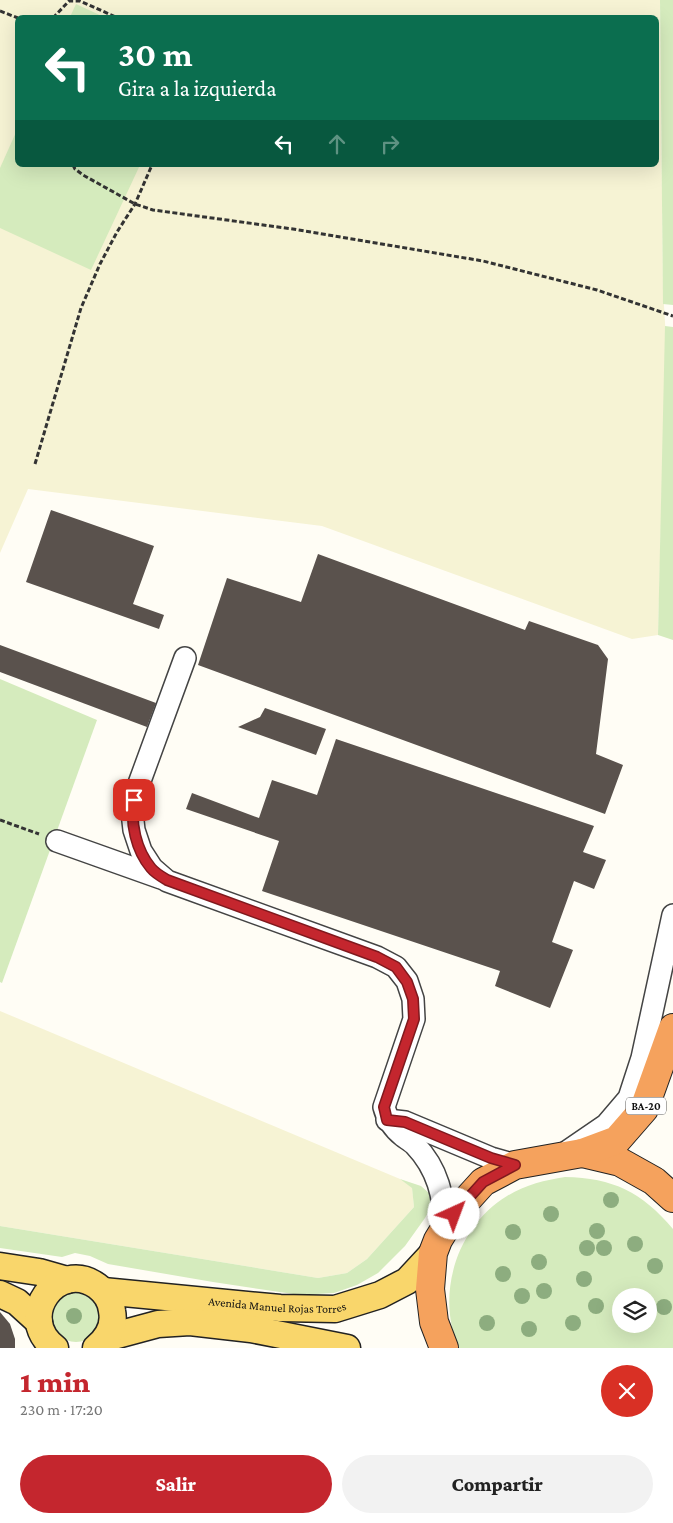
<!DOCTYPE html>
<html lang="es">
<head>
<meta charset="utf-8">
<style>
	:root { --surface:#fff; --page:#f2f2f2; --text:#222; --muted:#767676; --accent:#c4262e }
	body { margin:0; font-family:"Crimson Pro",serif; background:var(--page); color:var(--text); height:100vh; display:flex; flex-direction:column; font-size:19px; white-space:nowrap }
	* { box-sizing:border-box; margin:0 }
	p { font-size:16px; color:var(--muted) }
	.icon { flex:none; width:28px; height:28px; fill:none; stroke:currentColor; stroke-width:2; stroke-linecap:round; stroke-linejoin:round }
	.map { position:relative; height:1348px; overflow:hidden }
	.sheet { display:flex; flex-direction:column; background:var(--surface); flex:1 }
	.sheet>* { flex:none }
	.hud { position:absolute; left:15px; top:15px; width:644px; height:152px; border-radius:8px; box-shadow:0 5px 20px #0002; background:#0b6e4f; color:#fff; overflow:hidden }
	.tools { position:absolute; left:612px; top:1288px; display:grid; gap:10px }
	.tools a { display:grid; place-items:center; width:45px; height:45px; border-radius:50%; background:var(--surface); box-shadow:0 5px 20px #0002; font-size:25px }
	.pin { position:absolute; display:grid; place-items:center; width:42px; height:42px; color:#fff; margin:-21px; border-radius:10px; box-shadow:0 2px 8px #0006 }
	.me { position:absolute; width:55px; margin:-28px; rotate:43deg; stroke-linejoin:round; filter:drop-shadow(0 0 4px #0008) }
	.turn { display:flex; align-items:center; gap:18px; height:105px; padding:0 20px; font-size:22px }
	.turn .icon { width:65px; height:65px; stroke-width:2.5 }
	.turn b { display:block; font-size:35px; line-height:42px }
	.lanes { display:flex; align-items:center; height:48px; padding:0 20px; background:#0003; justify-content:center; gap:25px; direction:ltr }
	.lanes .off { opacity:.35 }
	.round { display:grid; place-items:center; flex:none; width:52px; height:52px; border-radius:26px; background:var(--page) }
	.overview { display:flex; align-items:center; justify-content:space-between; height:85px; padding:0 20px }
	h1 { font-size:30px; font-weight:800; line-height:38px; color:var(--accent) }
	.button { display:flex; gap:10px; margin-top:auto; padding:10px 20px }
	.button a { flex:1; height:58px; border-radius:30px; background:var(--accent); color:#fff; font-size:20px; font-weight:800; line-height:58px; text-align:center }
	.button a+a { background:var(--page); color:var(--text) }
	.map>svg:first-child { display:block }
	.farmland { fill:#f6f3d4; fill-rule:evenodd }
	.green { fill:#d5ebbd; fill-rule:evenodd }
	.building { fill:#5a524d }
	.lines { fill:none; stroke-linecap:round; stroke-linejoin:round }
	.minor-casing { stroke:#444; stroke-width:24 }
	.major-casing { stroke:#222; stroke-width:29 }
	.highway-casing { stroke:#222; stroke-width:30 }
	.path { stroke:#333; stroke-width:3; stroke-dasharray:5 2.5; stroke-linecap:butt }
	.minor { stroke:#fff; stroke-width:21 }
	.major { stroke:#f9d66b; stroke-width:26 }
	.highway { stroke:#f5a25d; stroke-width:28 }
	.tree { fill:#8dad7f }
	.route-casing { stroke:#7f191e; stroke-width:12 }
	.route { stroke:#c4262e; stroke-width:9 }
	.labels { text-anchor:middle; stroke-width:5; stroke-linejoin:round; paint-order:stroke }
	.shield { fill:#fff; stroke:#585858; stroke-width:1 }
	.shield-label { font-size:11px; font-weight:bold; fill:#111 }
	.street-label { font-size:12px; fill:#111; stroke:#fff }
</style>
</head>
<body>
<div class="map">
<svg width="673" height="1348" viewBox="0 0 673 1348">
	<rect width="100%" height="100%" fill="#fffdf5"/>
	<g class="farmland">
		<path d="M0 0H660L663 288 666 340 658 635 632 639 322 526 28 489 0 553ZM18 18H656V165H18Z"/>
		<polygon points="0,1011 400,1179 412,1187 414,1207 367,1259 347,1273 318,1278 0,1226"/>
	</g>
	<g class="green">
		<polygon points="660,0 673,0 673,305 663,304"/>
		<polygon points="76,4 104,17 70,17"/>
		<polygon points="17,130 18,165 140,165 91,270 0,228 0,168"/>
		<polygon points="665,326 673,327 673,640 658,635"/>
		<polygon points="0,679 97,720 2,983 0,982"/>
		<path d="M565 1177C613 1178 642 1192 673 1229V1348H459C435 1295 457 1226 507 1196 525 1185 545 1180 565 1177ZM621 1296H649V1324H621Z"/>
		<polygon points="400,1179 421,1186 429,1193 431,1207 425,1218 405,1246 378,1273 357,1285 334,1293 300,1295 213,1282 108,1264 90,1256 75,1253 62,1257 0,1248 0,1226 318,1278 347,1273 367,1259 414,1207 412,1188"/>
		<circle cx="76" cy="1317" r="25"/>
	</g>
	<g class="building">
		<polygon points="51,510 154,546 133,604 164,615 159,629 26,582"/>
		<polygon points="318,554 525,630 529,621 598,645 608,659 596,754 623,765 605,814 198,665 227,578 301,602"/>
		<polygon points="0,645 156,703 147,727 0,672"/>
		<polygon points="265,708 326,729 316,755 238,727 260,717"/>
		<polygon points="336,739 594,826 583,852 606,860 594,889 574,881 552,942 573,950 550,1008 495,986 500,971 262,891 279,841 186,809 192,793 259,818 272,780 317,795"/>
		<polygon points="0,1312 10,1324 15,1339 15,1348 0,1348"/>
	</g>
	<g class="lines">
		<g class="minor-casing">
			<g id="minor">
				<path d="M185 658 137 789 132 812 134 830 141 851 152 868 167 881 377 957 396 967 407 981 413 999 414 1019 384 1107C387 1119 393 1128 403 1136 407 1139 412 1142 415 1145 438 1169 444 1197 445 1228"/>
				<polyline points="57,841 161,878"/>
				<polyline points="387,1120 405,1122 491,1158 515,1165"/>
				<polyline points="568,1151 606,1125 629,1098 642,1058 673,915"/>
			</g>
		</g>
		<g class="major-casing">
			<g id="major">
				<polyline points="0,1266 39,1272 67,1280"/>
				<path id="s1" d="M103 1291 280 1308 335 1309 380 1295 407 1281 433 1253"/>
				<polyline points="0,1294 17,1302 39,1322"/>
				<polyline points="106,1338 158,1324 190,1322 251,1329 347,1348"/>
				<path d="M55 1348C14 1317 58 1258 97 1286 105 1292 111 1301 112 1311 115 1326 108 1338 96 1348"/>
			</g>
		</g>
		<g class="highway-casing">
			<g id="highway">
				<polyline points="582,1153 620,1162 654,1181 673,1198"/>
				<polyline points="444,1348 434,1322 430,1289 433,1253 438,1240 454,1214 483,1182 515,1165 582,1153 617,1140 644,1109 673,1028"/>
			</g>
		</g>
		<g class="path">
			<polyline points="0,11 18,18"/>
			<polyline points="53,18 69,1 80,1 118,18"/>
			<polyline points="73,165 75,169 83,175 135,204 153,210 293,229 483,261 597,290 673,316"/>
			<polyline points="35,464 81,308 100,264 117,232 135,204 152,165"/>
			<polyline points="0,820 39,834"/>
		</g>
		<use href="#minor" class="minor"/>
		<use href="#major" class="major"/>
		<use href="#highway" class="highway"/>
	</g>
	<g class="tree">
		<circle cx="611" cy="1200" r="8"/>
		<circle cx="551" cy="1214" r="8"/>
		<circle cx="597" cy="1231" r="8"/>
		<circle cx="513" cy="1232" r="8"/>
		<circle cx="635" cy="1244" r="8"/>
		<circle cx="587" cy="1248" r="8"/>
		<circle cx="604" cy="1248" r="8"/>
		<circle cx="539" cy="1262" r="8"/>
		<circle cx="655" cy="1266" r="8"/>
		<circle cx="503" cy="1274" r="8"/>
		<circle cx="584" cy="1279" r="8"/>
		<circle cx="544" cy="1291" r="8"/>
		<circle cx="522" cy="1296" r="8"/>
		<circle cx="596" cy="1306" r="8"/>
		<circle cx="664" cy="1307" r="8"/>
		<circle cx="74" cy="1316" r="8"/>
		<circle cx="487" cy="1323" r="8"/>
		<circle cx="573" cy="1323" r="8"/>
		<circle cx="529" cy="1329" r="8"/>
	</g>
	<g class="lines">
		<g class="route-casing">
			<path id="route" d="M134 800C130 823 136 850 151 868 155 873 162 877 167 880L377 957 396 967 407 982 413 999 414 1019 384 1107 387 1120 405 1122 491 1158 515 1165 483 1182 454 1214"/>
		</g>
		<use href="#route" class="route"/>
	</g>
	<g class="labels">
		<rect class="shield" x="626" y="1097.5" width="40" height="17" rx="4"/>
		<g class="shield-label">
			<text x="646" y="1110">BA-20</text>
		</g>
		<g class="street-label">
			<text dy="4" stroke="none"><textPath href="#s1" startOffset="175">Avenida Manuel Rojas Torres</textPath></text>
		</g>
	</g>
</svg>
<div class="tools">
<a><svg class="icon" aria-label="layers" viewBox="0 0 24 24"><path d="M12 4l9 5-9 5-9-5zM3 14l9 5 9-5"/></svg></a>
</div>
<div class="pin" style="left:134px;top:800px;background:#d93025"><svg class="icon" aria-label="arrive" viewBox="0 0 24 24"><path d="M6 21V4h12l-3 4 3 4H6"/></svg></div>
<svg class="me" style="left:454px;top:1214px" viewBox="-20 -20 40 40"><circle r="19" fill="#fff"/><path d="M0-13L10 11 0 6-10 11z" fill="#c4262e"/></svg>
<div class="hud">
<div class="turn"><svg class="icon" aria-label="left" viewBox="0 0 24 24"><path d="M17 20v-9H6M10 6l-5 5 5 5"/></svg><div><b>30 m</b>Gira a la izquierda</div></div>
<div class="lanes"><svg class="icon" aria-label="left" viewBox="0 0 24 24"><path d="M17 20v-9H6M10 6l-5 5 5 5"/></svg><svg class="icon off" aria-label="ahead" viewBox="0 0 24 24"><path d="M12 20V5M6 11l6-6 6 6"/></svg><svg class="icon off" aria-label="right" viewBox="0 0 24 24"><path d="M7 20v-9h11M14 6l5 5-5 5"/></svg></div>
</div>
</div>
<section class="sheet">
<div class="overview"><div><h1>1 min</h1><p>230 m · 17:20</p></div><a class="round" style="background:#d93025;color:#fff"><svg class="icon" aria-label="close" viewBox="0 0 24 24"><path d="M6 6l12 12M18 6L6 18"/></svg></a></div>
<div class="button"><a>Salir</a><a>Compartir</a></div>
</section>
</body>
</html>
